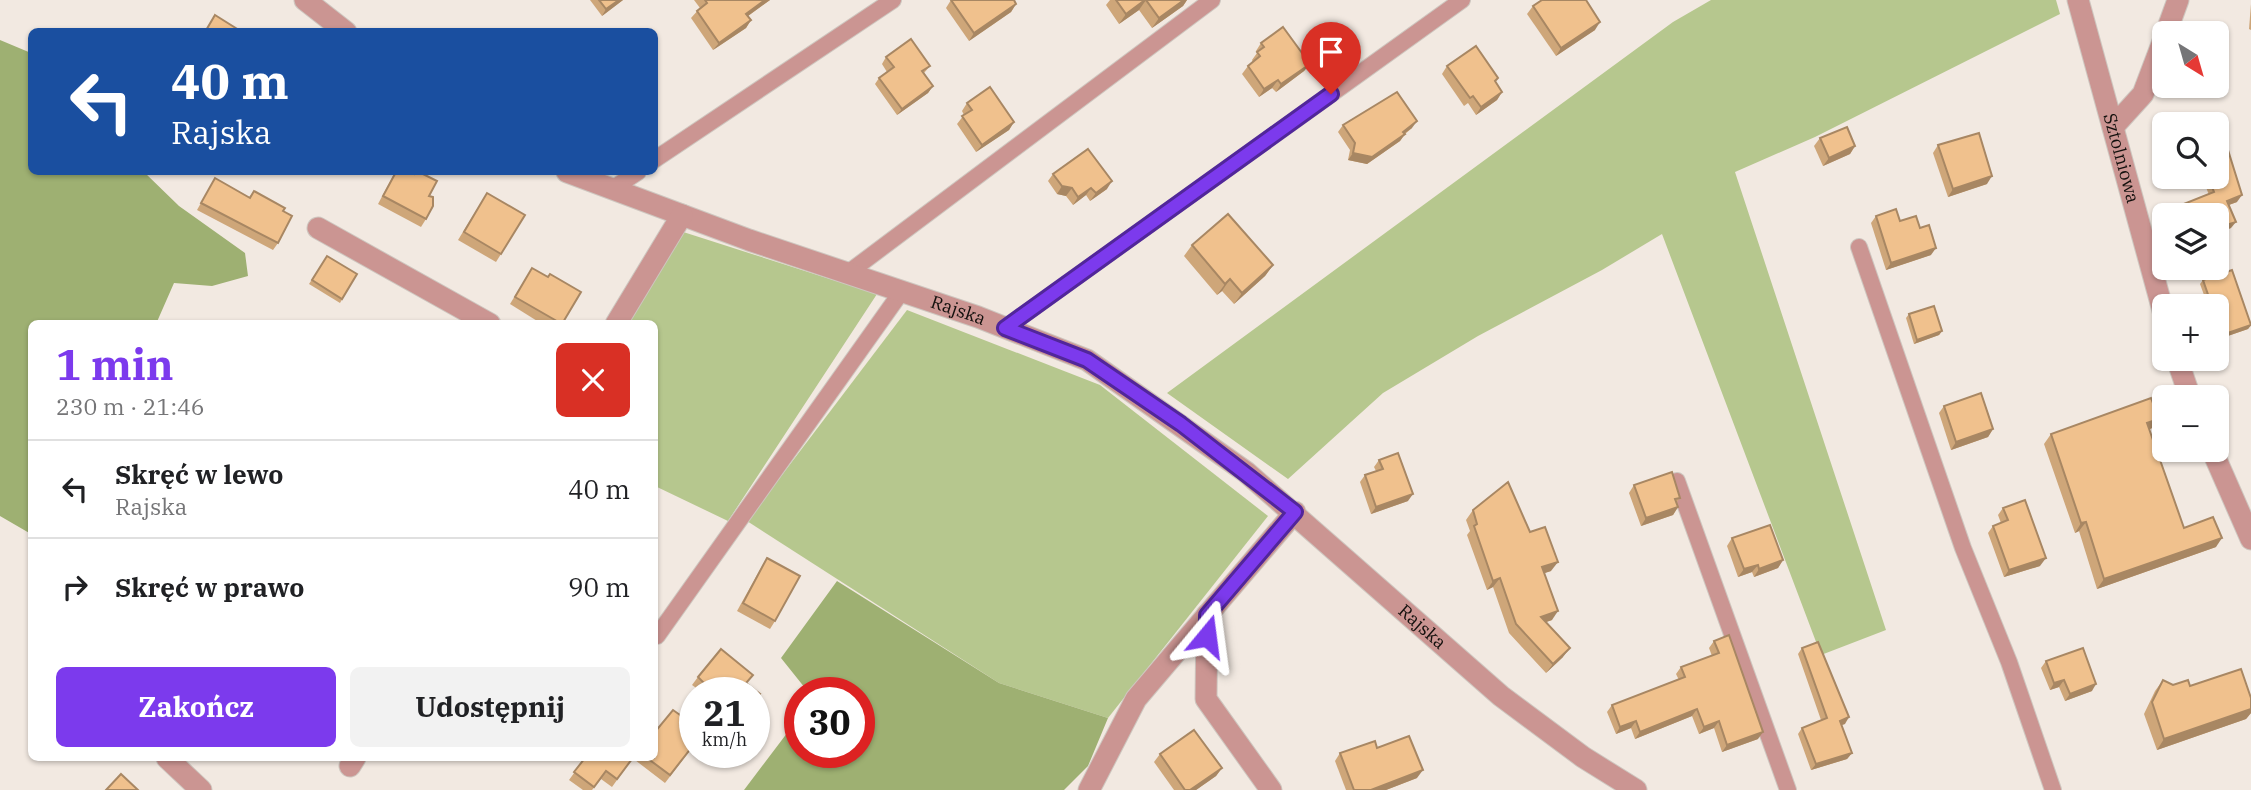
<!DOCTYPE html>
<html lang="pl">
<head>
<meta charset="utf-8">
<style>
	:root { --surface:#fff; --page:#f2f2f2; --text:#202124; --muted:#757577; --line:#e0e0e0; --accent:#7c3aed }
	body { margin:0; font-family:"IBM Plex Serif",serif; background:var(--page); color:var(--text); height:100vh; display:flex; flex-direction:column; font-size:26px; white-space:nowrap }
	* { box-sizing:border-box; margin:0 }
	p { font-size:23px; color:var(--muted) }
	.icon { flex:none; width:38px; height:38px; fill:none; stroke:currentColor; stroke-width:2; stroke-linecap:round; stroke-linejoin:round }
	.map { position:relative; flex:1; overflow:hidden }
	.drawer { position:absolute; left:28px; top:320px; width:630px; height:441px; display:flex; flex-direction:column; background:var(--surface); border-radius:10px; box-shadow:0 2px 5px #0004 }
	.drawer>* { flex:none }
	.hud { position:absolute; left:28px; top:28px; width:630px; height:147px; border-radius:10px; box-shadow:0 2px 5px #0004; background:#1a4fa0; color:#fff; overflow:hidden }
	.needle { width:46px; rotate:143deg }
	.tools { position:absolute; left:2152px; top:21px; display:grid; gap:14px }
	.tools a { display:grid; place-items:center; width:77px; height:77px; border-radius:10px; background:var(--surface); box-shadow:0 2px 5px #0004; font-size:35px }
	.speed { position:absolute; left:679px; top:677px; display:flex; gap:14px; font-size:35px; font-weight:700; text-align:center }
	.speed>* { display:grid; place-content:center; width:91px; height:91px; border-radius:50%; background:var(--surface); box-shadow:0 2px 5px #0004; line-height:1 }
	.speed small { font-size:18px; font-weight:400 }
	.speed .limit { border:10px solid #d22; background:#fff; color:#111 }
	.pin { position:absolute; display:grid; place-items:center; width:60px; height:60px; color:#fff; margin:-72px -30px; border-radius:50% 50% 50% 0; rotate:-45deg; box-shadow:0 0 7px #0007 }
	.pin .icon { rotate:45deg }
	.me { position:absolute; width:77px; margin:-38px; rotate:16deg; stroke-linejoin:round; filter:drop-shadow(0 0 5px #0008) }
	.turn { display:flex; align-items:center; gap:24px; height:147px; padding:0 28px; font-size:32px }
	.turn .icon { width:91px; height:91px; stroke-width:2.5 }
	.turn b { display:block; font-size:49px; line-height:60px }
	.round { display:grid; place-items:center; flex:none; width:74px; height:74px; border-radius:10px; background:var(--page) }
	.summary { display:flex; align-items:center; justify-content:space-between; height:119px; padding:0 28px }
	h1 { font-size:42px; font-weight:700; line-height:52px; color:var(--accent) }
	.button { display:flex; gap:14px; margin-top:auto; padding:14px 28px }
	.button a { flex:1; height:80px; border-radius:10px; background:var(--accent); color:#fff; font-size:28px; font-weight:700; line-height:80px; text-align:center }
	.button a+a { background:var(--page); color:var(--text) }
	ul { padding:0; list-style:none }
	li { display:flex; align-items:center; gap:21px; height:98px; padding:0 28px; border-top:2px solid var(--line) }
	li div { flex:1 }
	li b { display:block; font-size:26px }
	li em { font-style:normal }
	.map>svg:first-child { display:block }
	.green { fill:#b6c78e }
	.forest { fill:#9eb072 }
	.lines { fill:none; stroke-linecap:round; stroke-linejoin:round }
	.service-casing { stroke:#cec6bf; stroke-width:18 }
	.minor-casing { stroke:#cec6bf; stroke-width:23 }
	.service { stroke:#cb9592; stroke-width:16 }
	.minor { stroke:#cb9592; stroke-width:21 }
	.wall { fill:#cea679 }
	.shaded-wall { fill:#a88763 }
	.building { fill:#f0c18d; stroke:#a88763; stroke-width:2 }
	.route-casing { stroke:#51269a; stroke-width:18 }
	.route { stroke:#7c3aed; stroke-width:12 }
	.labels { text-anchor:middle; stroke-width:5; stroke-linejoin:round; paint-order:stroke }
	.street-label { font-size:18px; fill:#13100d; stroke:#fff }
</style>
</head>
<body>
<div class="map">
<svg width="2251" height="790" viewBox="0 0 2251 790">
	<rect width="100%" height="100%" fill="#f2e9e1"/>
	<g class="green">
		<polygon points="1711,0 2056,0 2060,14 1815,137 1735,172 1886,630 1821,655 1662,234 1602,270 1478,336 1383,393 1288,479 1167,393 1673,22"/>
		<polygon points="677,230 877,294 728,521 655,486 654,324 622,324"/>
		<polygon points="907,310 1100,385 1268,516 1108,718 999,683 747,521"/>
	</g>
	<g class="forest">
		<polygon points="0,40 31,53 32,172 144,172 179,206 245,253 248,276 212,286 174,283 156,324 32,324 31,534 0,516"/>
		<polygon points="837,581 999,683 1108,718 1088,766 1064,790 744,790 800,716 800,752 859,752 859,693 809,693 781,658"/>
	</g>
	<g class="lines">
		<g class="service-casing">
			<g id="service">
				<polyline points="654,160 893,0"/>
				<polyline points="612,189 638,172"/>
				<polyline points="1859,247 1963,548 2009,662 2053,790"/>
				<polyline points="848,273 1212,0"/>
				<polyline points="1005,328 1462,0"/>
				<polyline points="1677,481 1788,790"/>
				<polyline points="657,636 902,291"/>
			</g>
		</g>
		<g class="minor-casing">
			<g id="minor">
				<polyline points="305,0 346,32"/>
				<path id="s1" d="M2078 0 2165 318"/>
				<polyline points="2166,33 2178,0"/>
				<polyline points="2113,127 2143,94 2165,36"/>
				<path id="s2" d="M567 172 749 240 978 317 1087 360 1246 472 1501 696 1583 757 1636 790"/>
				<polyline points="318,228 490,324"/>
				<polyline points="616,324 682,215"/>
				<polyline points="2177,359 2190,397"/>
				<polyline points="2212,450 2251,539"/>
				<polyline points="1207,615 1206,699 1271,790"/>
				<polyline points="167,758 201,790"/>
				<polyline points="350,766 355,758"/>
				<polyline points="1089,790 1136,699 1295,512"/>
			</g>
		</g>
		<use href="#service" class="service"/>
		<use href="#minor" class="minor"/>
	</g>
	<g class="wall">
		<polygon points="590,0 623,0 602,16"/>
		<polygon points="694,0 770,0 748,16 751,20 746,28 713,50 691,18 700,8"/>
		<polygon points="951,0 1016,4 1011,12 969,41 946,8"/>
		<polygon points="1110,0 1187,0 1183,6 1152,28 1139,10 1119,24 1106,5"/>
		<polygon points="2251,4 2251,30 2249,29"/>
		<polygon points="1533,6 1595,30 1556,56 1527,14"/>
		<polygon points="1261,43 1310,64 1304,71 1276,92 1272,88 1259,97 1242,74 1248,66 1253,62 1252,60 1257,53 1256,51"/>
		<polygon points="886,57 930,66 924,73 933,86 928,93 897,115 875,84 879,78 887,72 882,64"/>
		<polygon points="1447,66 1498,78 1495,82 1502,92 1497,100 1476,115 1468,103 1464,106 1442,74"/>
		<polygon points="967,103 1014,122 1009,130 976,152 957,124 964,115 962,111"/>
		<polygon points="1343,125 1412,128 1405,134 1400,141 1367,164 1348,160 1350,150 1338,132"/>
		<polygon points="1820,138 1855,146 1850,154 1823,166 1814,146"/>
		<polygon points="1938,145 1987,184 1948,197 1933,153"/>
		<polygon points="395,172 409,172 429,196 426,219 421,227 378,204"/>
		<polygon points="1053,174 1107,189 1090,201 1086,195 1073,205 1066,196 1057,194 1048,181"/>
		<polygon points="2202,177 2217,177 2237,202 2229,205 2231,228 2217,233 2217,215 2172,215 2171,214 2176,207 2209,195"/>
		<polygon points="215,178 249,197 254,191 283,211 278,243 273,250 197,210"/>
		<polygon points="487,193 501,254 496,262 458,240"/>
		<polygon points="1876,216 1900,221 1931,255 1886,270 1871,223"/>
		<polygon points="1192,245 1273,265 1265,276 1234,304 1222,291 1217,295 1184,256"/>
		<polygon points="327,256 357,274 340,303 309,284"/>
		<polygon points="532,268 562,324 542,324 510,304"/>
		<polygon points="2203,280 2251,325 2248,329 2219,339 2217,333 2217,306 2208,306 2200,284"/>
		<polygon points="1909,314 1942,331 1939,335 1914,344 1906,318"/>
		<polygon points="1944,406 1993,429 1988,437 1951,450 1939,413"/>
		<polygon points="2159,419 2152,428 2149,430 2184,528 2216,547 2097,589 2079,531 2075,533 2044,444 2051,434"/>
		<polygon points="1379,460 1408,501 1371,514 1360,482 1365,475 1376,471 1374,467"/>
		<polygon points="1634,485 1680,498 1677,502 1678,507 1673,515 1641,526 1629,493"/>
		<polygon points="2003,508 2040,566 2004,577 1988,533 1993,526 2001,523 1998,515"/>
		<polygon points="1473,510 1530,532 1551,571 1544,573 1552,620 1546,622 1563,657 1546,673 1509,633 1493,587 1487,590 1467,535 1470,531 1466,520"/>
		<polygon points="1732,538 1783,560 1778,568 1754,577 1752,572 1738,577 1727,546"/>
		<polygon points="767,558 775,621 770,629 737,611 762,566"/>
		<polygon points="1714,641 1758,739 1722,752 1714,728 1699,734 1692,716 1635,739 1631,728 1616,734 1607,712 1612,705 1679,680 1676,674 1681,667 1712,656 1709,648"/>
		<polygon points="1802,648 1845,724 1841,725 1852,753 1847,759 1811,770 1798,734 1802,728 1821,720 1798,654"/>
		<polygon points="2046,661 2092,691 2065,701 2059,687 2050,690 2041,668"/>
		<polygon points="753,675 699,690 692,685 698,677"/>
		<polygon points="2163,680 2173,685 2251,698 2251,713 2246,719 2157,750 2144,714 2155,691"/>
		<polygon points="680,715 695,744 665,783 635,760 636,758 654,758"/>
		<polygon points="1377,748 1417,778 1386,790 1346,790 1335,761 1340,753"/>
		<polygon points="1160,754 1222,768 1216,776 1196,790 1174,790 1154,762"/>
		<polygon points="585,758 632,759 612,787 601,779 592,790 583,790 569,780"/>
	</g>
	<g class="shaded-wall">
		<polygon points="619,0 623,0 602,16 606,9"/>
		<polygon points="765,0 770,0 741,21 746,14"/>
		<polygon points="1146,0 1139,10 1119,24 1126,14"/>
		<polygon points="1184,0 1187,0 1183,6 1152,28 1159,18"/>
		<polygon points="1016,4 1011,12 969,41 974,33"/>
		<polygon points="751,20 746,28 713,50 719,43"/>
		<polygon points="1600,22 1595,30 1556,56 1561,48"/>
		<polygon points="1310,64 1304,71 1276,92 1281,84"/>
		<polygon points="1278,80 1272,88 1259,97 1264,89"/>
		<polygon points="933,86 928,93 897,115 902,109"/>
		<polygon points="1502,92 1497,100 1476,115 1481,107"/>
		<polygon points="1417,121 1412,128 1398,138 1403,132"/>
		<polygon points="1014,122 1009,130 976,152 982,145"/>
		<polygon points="1405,134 1400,141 1367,164 1348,160 1353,153"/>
		<polygon points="1855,146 1850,154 1823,166 1829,158"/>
		<polygon points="1992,176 1987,184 1948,197 1953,189"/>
		<polygon points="1112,181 1107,189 1090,201 1096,193"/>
		<polygon points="1062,186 1072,188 1066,196 1057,194"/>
		<polygon points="1091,188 1086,195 1073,205 1078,197"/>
		<polygon points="2242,195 2237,202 2223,207 2227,201"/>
		<polygon points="2236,222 2231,228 2217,233 2217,228"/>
		<polygon points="1936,248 1931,255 1886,270 1891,263"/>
		<polygon points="1273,265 1265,276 1234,304 1242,293"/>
		<polygon points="1230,279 1222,291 1217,295 1225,284"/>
		<polygon points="2251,325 2248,329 2219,339 2222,335"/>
		<polygon points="1942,331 1939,335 1914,344 1917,340"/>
		<polygon points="2159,419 2152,428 2140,433 2147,423"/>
		<polygon points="1993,429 1988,437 1951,450 1956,442"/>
		<polygon points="1413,494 1408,501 1371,514 1376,507"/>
		<polygon points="1678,507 1673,515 1641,526 1646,518"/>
		<polygon points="2086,522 2079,531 2075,533 2081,523"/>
		<polygon points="2222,538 2216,547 2097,589 2104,579"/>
		<polygon points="2046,558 2040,566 2004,577 2009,570"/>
		<polygon points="1783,560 1778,568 1754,577 1759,569"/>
		<polygon points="1558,562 1551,571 1536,576 1542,567"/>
		<polygon points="1758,565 1752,572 1738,577 1744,569"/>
		<polygon points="1500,578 1493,587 1487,590 1493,581"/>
		<polygon points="1558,611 1552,620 1535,626 1541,617"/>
		<polygon points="1570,648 1563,657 1546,673 1553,664"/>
		<polygon points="2064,680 2059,687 2050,690 2054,683"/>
		<polygon points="2096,684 2092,691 2065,701 2070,694"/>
		<polygon points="1697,709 1692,716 1635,739 1640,732"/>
		<polygon points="2251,709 2251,713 2246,719 2157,750 2164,739"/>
		<polygon points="1849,717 1845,724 1835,727 1840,721"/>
		<polygon points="1636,721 1631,728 1616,734 1620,727"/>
		<polygon points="1719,721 1714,728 1699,734 1704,727"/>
		<polygon points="1763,732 1758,739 1722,752 1727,745"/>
		<polygon points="1852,753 1847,759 1811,770 1816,764"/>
		<polygon points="1222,768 1216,776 1196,790 1190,790"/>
		<polygon points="1423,770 1417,778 1386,790 1371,790"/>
	</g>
	<g class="building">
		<polygon points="599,0 619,0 606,9"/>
		<polygon points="705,0 765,0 746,14 751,20 719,43 697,11 707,3"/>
		<polygon points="951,0 1014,0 1016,4 974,33"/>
		<polygon points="1116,0 1145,0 1126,14"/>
		<polygon points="1146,0 1184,0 1159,18"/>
		<polygon points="1542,0 1586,0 1600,22 1561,48 1533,6"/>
		<polygon points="215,15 242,32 205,32"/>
		<polygon points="1283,27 1310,64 1281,84 1278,80 1264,89 1248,66 1260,56 1257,52 1264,47 1261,43"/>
		<polygon points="911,39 930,66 922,71 933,86 902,109 879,78 894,67 886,57"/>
		<polygon points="1476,46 1498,78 1495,81 1502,92 1481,107 1473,96 1470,98 1447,66"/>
		<polygon points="990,87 1014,122 982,145 962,116 972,110 967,103"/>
		<polygon points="1397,92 1417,121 1403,132 1405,134 1372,157 1353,153 1355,143 1343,125"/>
		<polygon points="1847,127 1855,146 1829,158 1820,138"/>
		<polygon points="1979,133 1992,176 1953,189 1938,145"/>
		<polygon points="1088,149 1112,181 1096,193 1091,188 1078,197 1072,188 1062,186 1053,174"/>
		<polygon points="2228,150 2242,195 2227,201 2236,222 2217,228 2217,215 2179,215 2176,207 2214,192 2208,177 2217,177 2217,154"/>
		<polygon points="396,172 409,172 414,174 415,172 419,172 437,181 429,196 433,197 433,206 426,219 383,196"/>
		<polygon points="215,178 250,198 254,191 285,208 283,211 292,216 278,243 201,203"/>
		<polygon points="487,193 525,215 501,254 464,232"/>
		<polygon points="1896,209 1900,221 1916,216 1920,228 1929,225 1936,248 1891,263 1876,216"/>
		<polygon points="1228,214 1273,265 1242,293 1230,279 1225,284 1192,245"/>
		<polygon points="327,256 357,274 342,299 312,280"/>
		<polygon points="532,268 548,277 550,274 581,292 562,324 515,297"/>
		<polygon points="2232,270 2251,325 2222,335 2217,322 2217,306 2212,306 2203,280"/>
		<polygon points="1934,306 1942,331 1917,340 1909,314"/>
		<polygon points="1981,393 1993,429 1956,442 1944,406"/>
		<polygon points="2151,398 2159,419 2147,423 2184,528 2213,517 2222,538 2104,579 2086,522 2081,523 2051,434"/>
		<polygon points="1398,453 1413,494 1376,507 1365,475 1383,469 1379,460"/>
		<polygon points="1672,472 1680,498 1675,499 1678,507 1646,518 1634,485"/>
		<polygon points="1508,482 1530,532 1545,527 1558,562 1542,567 1558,611 1541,617 1570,648 1553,664 1516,624 1500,578 1493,581 1474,526 1477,524 1473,510"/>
		<polygon points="2025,500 2046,558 2009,570 1993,526 2008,520 2003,508"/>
		<polygon points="1770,525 1783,560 1759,569 1758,565 1744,569 1732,538"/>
		<polygon points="767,558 800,576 775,621 743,603"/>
		<polygon points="1729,635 1763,732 1727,745 1719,721 1704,727 1697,709 1640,732 1636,721 1620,727 1612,705 1685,677 1681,667 1719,653 1714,641"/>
		<polygon points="1818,642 1849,717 1840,721 1852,753 1816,764 1802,728 1827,718 1802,648"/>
		<polygon points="2083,648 2096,684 2070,694 2064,680 2054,683 2046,661"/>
		<polygon points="721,649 753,675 746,683 760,694 754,701 754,693 697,693 704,683 698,677"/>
		<polygon points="2241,669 2251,698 2251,709 2164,739 2152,702 2163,680 2173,685 2188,680 2190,686"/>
		<polygon points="695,696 695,743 670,775 647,758 654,758 654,733 673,710 680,715"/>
		<polygon points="1194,730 1222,768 1190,790 1185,790 1160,754"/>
		<polygon points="1409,736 1423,770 1371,790 1354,790 1340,753 1375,741 1377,748"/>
		<polygon points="585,758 630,758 632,759 617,779 606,771 594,787 574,772"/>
		<polygon points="121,774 138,790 106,790"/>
	</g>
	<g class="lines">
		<g class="route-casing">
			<polyline id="route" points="1207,636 1207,615 1295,512 1181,424 1087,360 1005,328 1331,94"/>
		</g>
		<use href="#route" class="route"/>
	</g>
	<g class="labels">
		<g class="street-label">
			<text dy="6" stroke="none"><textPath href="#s1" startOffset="164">Sztolniowa</textPath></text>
			<text dy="6" stroke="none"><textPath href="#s2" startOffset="415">Rajska</textPath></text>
			<text dy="6" stroke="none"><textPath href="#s2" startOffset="982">Rajska</textPath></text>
		</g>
	</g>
</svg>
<div class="tools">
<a><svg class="needle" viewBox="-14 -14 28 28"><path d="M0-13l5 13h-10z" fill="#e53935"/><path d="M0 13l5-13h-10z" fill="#757577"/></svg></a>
<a><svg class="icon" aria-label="search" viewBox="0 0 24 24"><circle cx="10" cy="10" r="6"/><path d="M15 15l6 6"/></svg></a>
<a><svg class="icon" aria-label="layers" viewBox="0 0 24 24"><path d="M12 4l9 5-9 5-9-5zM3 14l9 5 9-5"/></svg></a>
<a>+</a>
<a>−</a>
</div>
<div class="speed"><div>21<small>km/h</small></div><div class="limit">30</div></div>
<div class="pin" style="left:1331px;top:94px;background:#d93025"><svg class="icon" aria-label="arrive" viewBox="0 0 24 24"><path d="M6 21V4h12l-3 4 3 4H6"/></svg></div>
<svg class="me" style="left:1207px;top:636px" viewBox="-20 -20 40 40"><path d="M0-17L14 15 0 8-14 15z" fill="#7c3aed" stroke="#fff" stroke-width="4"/></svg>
<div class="hud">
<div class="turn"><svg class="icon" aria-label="left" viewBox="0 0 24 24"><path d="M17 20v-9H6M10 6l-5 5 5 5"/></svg><div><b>40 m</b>Rajska</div></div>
</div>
<section class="drawer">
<div class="summary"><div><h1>1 min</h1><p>230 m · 21:46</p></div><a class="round" style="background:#d93025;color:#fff"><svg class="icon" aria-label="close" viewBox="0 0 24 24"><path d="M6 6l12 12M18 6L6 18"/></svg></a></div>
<ul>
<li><svg class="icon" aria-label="left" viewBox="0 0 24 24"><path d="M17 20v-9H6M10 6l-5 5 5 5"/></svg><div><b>Skręć w lewo</b><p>Rajska</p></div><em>40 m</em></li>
<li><svg class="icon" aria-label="right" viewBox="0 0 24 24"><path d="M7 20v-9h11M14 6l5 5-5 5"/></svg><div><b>Skręć w prawo</b></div><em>90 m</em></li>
</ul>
<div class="button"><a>Zakończ</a><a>Udostępnij</a></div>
</section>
</div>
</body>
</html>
